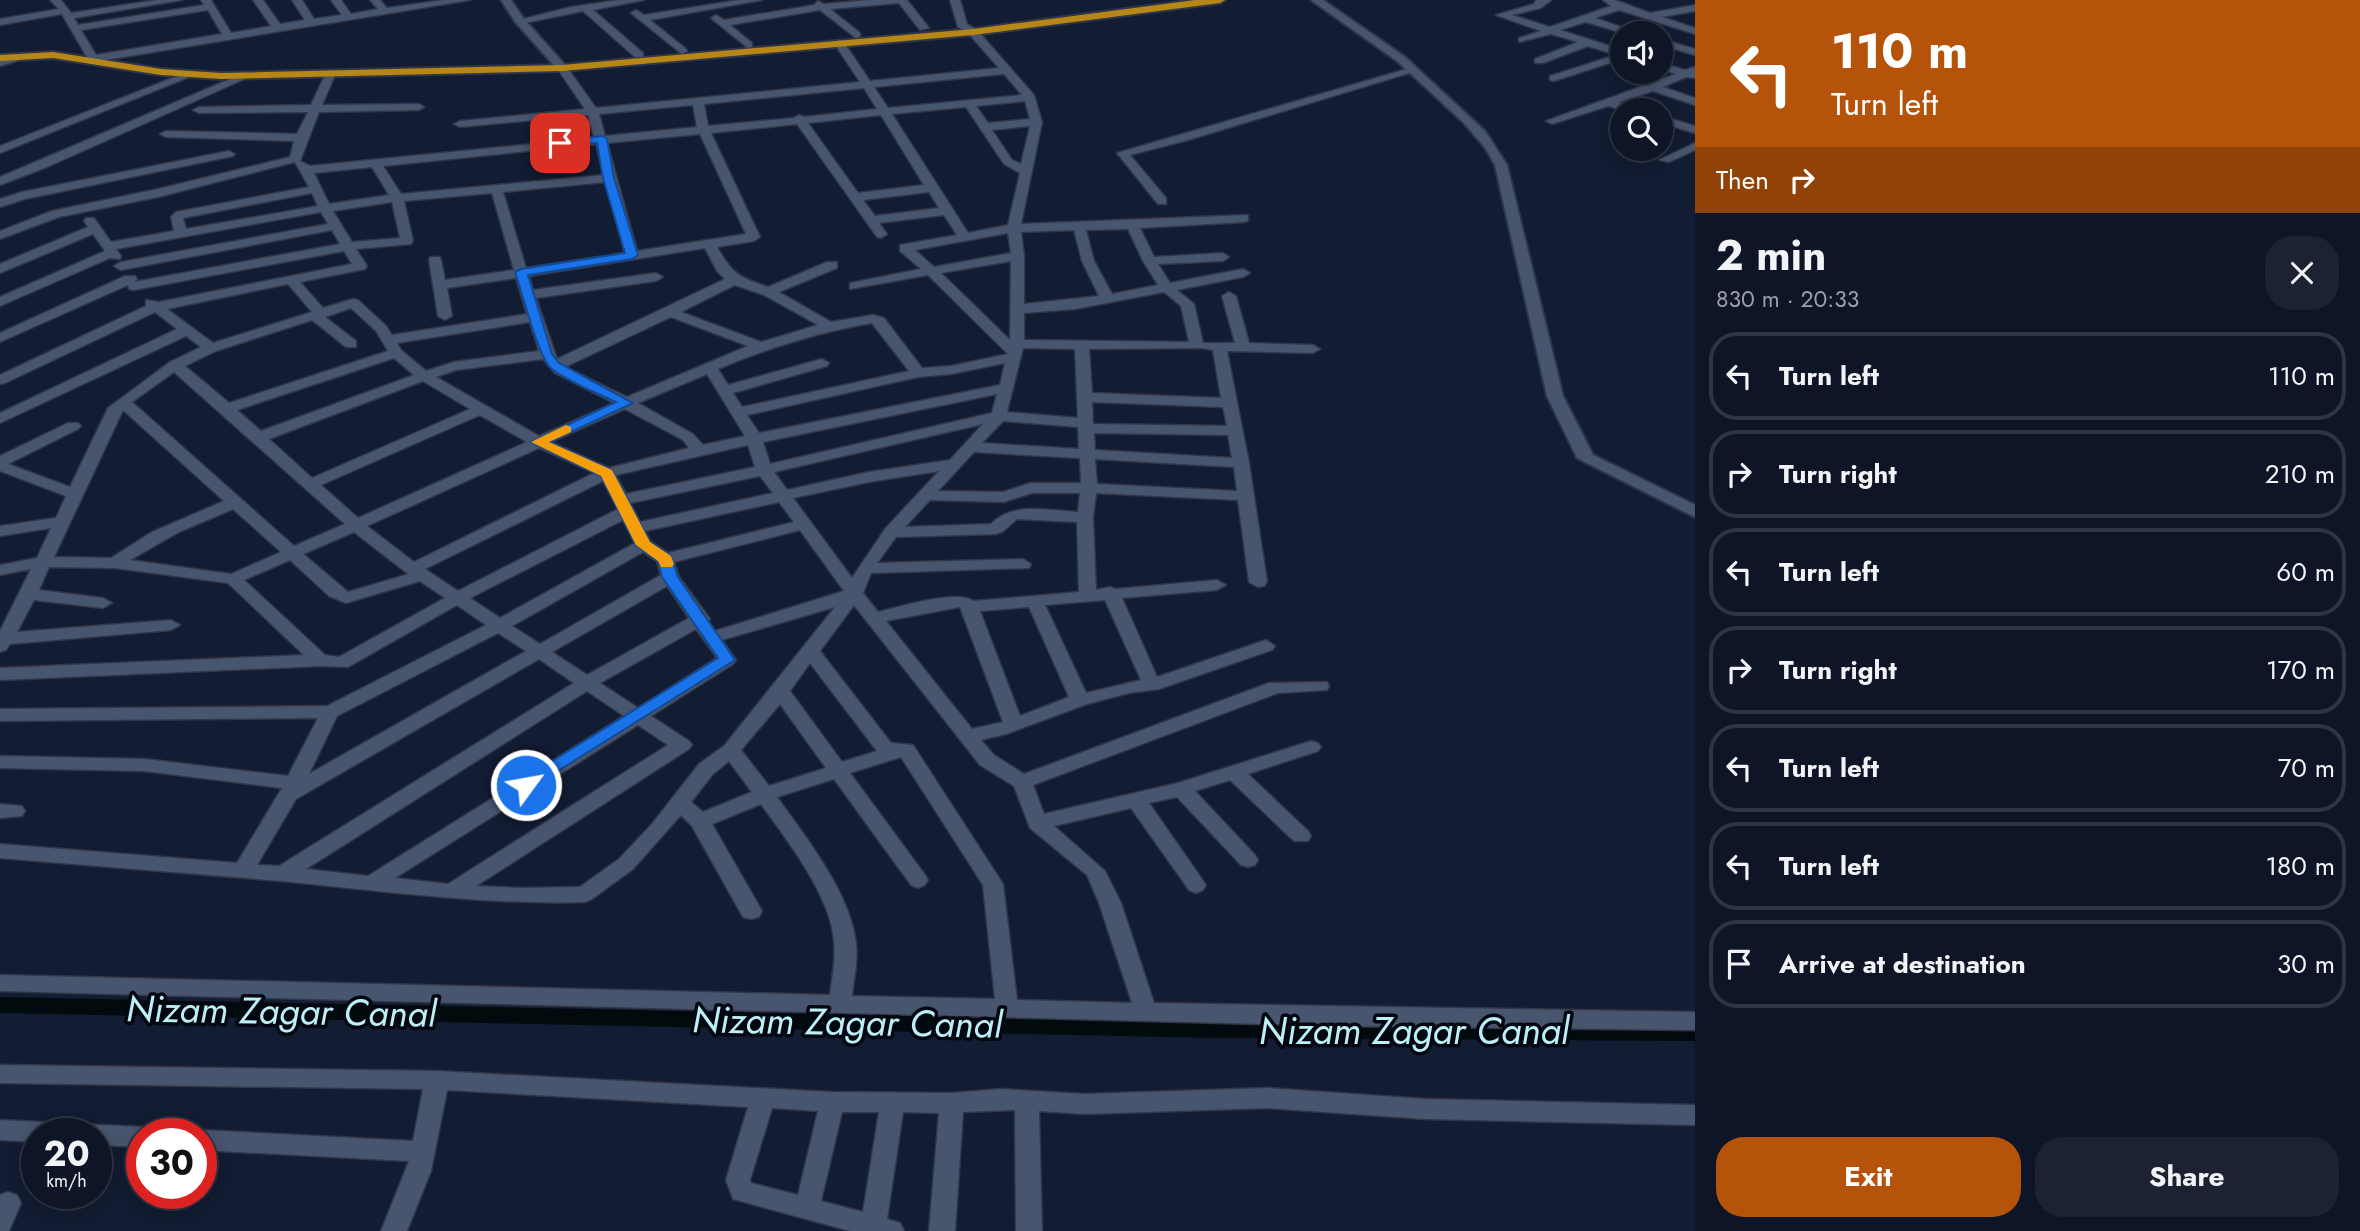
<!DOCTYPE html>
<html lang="en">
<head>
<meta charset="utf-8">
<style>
	:root { --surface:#0e1526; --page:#1c2232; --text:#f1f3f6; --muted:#9b9fa7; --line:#2e3443; --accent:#b45309 }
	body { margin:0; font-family:Jost,sans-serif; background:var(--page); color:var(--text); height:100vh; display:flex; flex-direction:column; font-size:26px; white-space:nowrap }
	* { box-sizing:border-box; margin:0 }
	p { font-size:23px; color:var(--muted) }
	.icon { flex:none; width:38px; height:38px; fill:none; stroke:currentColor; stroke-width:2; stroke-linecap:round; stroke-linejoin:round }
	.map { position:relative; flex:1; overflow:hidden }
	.side { display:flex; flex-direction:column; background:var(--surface); width:665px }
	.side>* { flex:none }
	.banner { background:#b45309; color:#fff; overflow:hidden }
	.fabs { position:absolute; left:1610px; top:21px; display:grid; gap:14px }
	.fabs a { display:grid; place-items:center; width:63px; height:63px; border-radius:50%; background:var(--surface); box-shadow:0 4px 18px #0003,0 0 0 2px var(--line); font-size:35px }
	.speed { position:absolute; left:21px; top:1118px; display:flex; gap:14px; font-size:35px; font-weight:700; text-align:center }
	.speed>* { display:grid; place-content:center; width:91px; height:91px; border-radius:50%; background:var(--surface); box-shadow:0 4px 18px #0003,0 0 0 2px var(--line); line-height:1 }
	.speed small { font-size:18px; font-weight:400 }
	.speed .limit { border:10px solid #d22; background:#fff; color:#111 }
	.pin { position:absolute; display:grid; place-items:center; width:60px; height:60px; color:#fff; margin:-30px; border-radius:14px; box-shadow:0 4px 10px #0006 }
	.me { position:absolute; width:77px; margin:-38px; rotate:58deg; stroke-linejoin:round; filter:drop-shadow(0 0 5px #0008) }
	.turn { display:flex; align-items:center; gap:24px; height:147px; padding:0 21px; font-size:32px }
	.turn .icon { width:91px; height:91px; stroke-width:2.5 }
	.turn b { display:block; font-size:49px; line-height:60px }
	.then { display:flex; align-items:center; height:66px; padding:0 21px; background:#0003; gap:14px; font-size:26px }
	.round { display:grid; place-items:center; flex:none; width:74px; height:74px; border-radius:28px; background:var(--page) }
	.summary { display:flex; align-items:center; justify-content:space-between; height:119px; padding:0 21px }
	h1 { font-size:42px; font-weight:700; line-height:52px }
	.cta { display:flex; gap:14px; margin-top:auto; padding:14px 21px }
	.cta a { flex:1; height:80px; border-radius:28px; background:var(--accent); color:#fff; font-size:28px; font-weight:700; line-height:80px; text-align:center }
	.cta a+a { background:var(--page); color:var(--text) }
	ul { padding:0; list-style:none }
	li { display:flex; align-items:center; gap:21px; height:88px; margin:0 14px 10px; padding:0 7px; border:4px solid var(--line); border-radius:28px }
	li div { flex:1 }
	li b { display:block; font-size:26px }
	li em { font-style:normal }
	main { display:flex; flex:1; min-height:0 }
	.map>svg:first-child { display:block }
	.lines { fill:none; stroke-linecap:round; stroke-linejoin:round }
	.canal { fill:#010b0d; fill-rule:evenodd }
	.minor-casing { stroke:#303547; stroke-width:3 }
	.tertiary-casing { stroke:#303547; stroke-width:4 }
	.trunk-casing { stroke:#303547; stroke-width:4 }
	.minor { fill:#48556e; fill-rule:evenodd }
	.tertiary { fill:#48556e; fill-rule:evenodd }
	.trunk { fill:#b68616; fill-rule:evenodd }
	.route { fill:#1a73e8; stroke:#114b97; stroke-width:2 }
	.slow { fill:#f59e0b }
	.labels { text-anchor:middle; stroke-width:7; stroke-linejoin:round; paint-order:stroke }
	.near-water-label { font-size:37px; font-style:italic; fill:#bdeff7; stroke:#040710 }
</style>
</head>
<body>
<main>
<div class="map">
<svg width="1695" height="1231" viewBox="0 0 1695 1231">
	<rect width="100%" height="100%" fill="#121c32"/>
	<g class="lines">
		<polygon class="canal" points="0,997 1217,1022 1695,1025 1695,1041 1217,1038 0,1013"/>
		<g class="minor-casing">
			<g id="minor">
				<path d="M50 0H61L71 13 157 0H182L74 18 78 25 204 5 201 0H211L231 33 271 26 253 0H263L280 24 305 20 292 0H302L314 19 342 15 331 0H341L351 14 378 9 370 0H380L387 8 444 0H470L93 62 88 59 62 14 0 25V19L59 9ZM208 10 222 34 96 55 81 30Z"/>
				<polygon points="619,0 644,0 593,10 643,53 643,57 635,57 583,11 520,24 515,21 571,7"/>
				<polygon points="739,0 762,0 650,20 686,49 687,51 682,54 631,13 636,10 644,15"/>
				<polygon points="869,0 907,0 929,28 920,30 899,3 830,9 860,33 860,37 856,38 820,10 730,25 752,43 752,47 748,48 711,18 716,15 724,20 814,5 818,1 824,4"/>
				<path d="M950 0H960L967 24 977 30 1034 95 1042 122 1021 224 1248 215V221L1244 222 1140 228 1154 257 1223 253 1229 257 1223 261 1158 264 1170 283 1243 269 1250 273 1243 277 1177 290 1194 304 1203 343H1235L1222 296 1229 292 1236 296 1249 343 1313 345 1320 349 1313 353 1227 351 1249 463 1267 582 1264 586 1258 587 1249 582 1238 500 1096 493 1093 517 1096 590 1110 587 1116 589 1217 580 1226 585 1217 590 1122 598 1157 677 1266 640 1275 646 1272 650 1159 689 1129 693 1087 704 1006 734 981 740 994 755 1024 774 1269 683 1327 682 1329 686 1327 690 1278 693 1033 785 1044 814 1178 783 1311 741 1318 743 1321 747 1318 751 1248 774 1308 831 1311 836 1308 841H1294L1230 780 1195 791 1255 855 1258 860 1255 865 1248 867 1241 865 1177 797 1149 803 1206 885 1203 890 1196 893 1189 890 1131 808 1054 826 1105 871 1121 903 1154 1003 1695 1012V1030L1342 1026 0 991V975L830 995C832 978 836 959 834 941 831 896 787 840 761 804L712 824 762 911 759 917 751 919 743 917 692 826 681 815 633 869 592 899 585 902C483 905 383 891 282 881 188 873 94 866 0 858V844L237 863 282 788 144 771 0 768V756L144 759 288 776 318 718 0 721V709L327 706 486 625 457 605 348 667 320 666 0 680V668L304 655 228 583 115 568 49 567 39 590 103 598 112 603 103 608 34 600 17 632 171 620 180 625 171 630 10 644 6 650 0 652V631L31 569 0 575V565L37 558 51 528 0 536V526L56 518 66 496 0 471V456L68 423H78L81 426 78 429 8 464 70 487 108 408 170 362 201 347 186 336 0 423V413L177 329 155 312 5 383 0 384V375L146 306V300L159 302 352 264 344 251 134 290 129 289 128 285 0 342V333L125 276H135L137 279 134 282 340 244 332 230 121 270 114 266 121 262 328 224 321 212 116 249 121 256 120 259 110 258 0 306V297L105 251 93 234 0 273V264L88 227 84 221 86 218H94L111 242 174 231 171 217 176 212 309 187 295 162 158 197 59 217 0 239V231L52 211 158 189 290 157 294 141 166 137 160 134 166 131 297 134 308 112 199 113 193 110 199 107 311 105 325 75 330 72 335 75 322 105 419 104 424 107 419 110 319 112 300 161 310 166 594 138 588 115 460 127 454 124 460 121 585 109 557 68 562 65 566 66 596 108 860 82 834 43 839 40 843 41 870 81 999 68 969 34 958 27ZM1004 74 1022 95 888 108 874 87ZM864 88 877 109 804 117 799 115 794 118 708 126 704 104ZM1025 101 1030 119 988 123 976 106ZM693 105 697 127 605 136 599 114ZM966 107 1004 164 1020 173 1008 225 968 233 892 114ZM881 115 924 185 858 193 808 123ZM797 124 877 237 881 238 887 234 879 223 944 215 957 235 900 245V251L921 269 850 283V289L928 275 1008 354 951 366 922 368 884 318 873 315 831 322 779 292 837 268V262H827L768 287C739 277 733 275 717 247L754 241 760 237 711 133ZM1030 126 1021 164 1012 160 992 130ZM700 134 746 234 637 251 607 143ZM596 144 604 175 401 194 383 166ZM372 167 389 195 329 204 314 173ZM606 182 625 253 526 268 503 192ZM929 192 939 208 875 216 863 200ZM312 193 318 206 186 229 183 218ZM492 193 514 270 445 280 441 260 440 257H430L429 260 438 316 445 320 452 316 447 288 516 278 527 314 392 335 386 326 358 300 353 299 323 308 300 282 365 269 367 266 356 249 411 244 413 241 404 201ZM392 202 400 238 352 242 333 211ZM1128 229 1143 261 1158 285 1112 294 1094 261 1086 230ZM1074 230 1082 261 1099 296 1024 304V256L1021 232ZM1008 233 1011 253 934 267 915 250ZM705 248 717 271 725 279 557 359 536 298 656 281 663 277 656 273 533 290 529 276ZM1011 261 1010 340 941 273ZM288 284 312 312 213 343 167 309ZM735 285 764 295 818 325 761 342 681 312ZM1164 292 1181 306 1189 342 1024 340V313L1075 309ZM351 308 376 331 388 351 229 403 185 366 216 351 312 320 346 347H356V341L325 317ZM671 317 748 346 627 397 565 367ZM530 322 539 351 454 362 426 371 401 350 397 343ZM872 323 909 371 742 407 733 393 827 366 829 363 822 359 728 385 718 369C768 348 819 332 872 323ZM1023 348 1075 349 1078 418 1007 412ZM1202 348 1213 350 1221 398 1092 393 1089 349ZM394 358 414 375 261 431 237 410ZM543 359 555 373 614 403 539 436 436 377 456 370ZM1005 363 1000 385 759 433 747 415 918 377 951 374ZM174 372 345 524 294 546 132 402ZM707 374 745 436 703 445 693 434 638 403ZM423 381 470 409 312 478 269 439ZM997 394 992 413 770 464 763 442ZM1092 402 1223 407 1227 426 1093 424ZM625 409 683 440 689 448 609 468 551 442ZM123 410 224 501 152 532 111 558 54 557ZM480 415 527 442 358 518 321 485ZM1003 421 1078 427 1079 449 982 443ZM983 424 950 460 869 472 787 490 774 472ZM1094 433 1228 435 1232 458 1095 450ZM748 445 755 467 626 494 616 475ZM539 448 594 473 414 562 367 526ZM974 452 1080 458 1081 483H1031L1003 492 938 491ZM1095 459 1234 467 1237 491 1097 484ZM939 471 885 529 852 578 793 498 869 482ZM760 476 773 493 640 522 630 503ZM603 481 618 509 458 591 425 569ZM1032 493H1080L1078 512C1048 511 1013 501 991 524L905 527 930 500 1004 502ZM779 502 794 522 668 553 651 542 645 531ZM233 509 281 552 231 574 130 560 179 532ZM1017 519 1077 522 1079 592 974 601C956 589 899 607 878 612L863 593 871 573 1029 568 1031 564 1023 559 877 563 896 537 996 534 1002 532ZM623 520 635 543 500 618 470 598ZM800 530 844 591 715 631 708 621 710 619 679 577 674 562ZM354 532 407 573 409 574 348 592 303 554ZM643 552 657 561 661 575 540 644 512 626ZM290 560 329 596 346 603 420 581 445 598 339 657 325 655 244 580ZM667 586 689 618 587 675 552 652ZM1105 600 1141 680 1086 693 1045 605ZM854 605 980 765 1014 786 1030 828 1087 875 1099 903 1132 1003 1017 1000 1003 884 913 745 891 743 820 651ZM835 607 724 746 699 764 652 824 619 859 580 887 522 888 476 886 689 749 692 745 689 741 651 716 733 664 736 660 722 640ZM960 607 1003 722 972 729 886 621ZM1029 607 1069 697 1020 716 980 611ZM696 629 717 658 638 708 600 683ZM498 633 526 651 309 774 337 716ZM539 659 574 683 279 866 257 865 296 799ZM810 663 877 751 842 762 790 691ZM587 691 624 716 368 876 306 869ZM780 704 826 768 769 786 741 750ZM638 725 668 745 448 884 395 878ZM901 757 983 885 995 999 852 996C854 977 859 956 855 937 847 889 805 836 777 797L834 779 911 885 918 888 925 885 928 880 925 875 850 773ZM729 761 752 792 703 812 691 802 713 774Z"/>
				<polygon points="1536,0 1551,0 1541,8 1512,15 1550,27 1611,6 1603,0 1615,0 1650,13 1695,5 1695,11 1662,17 1695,28 1695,34 1619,10 1595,18 1638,33 1623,33 1586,22 1560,30 1622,50 1622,59 1554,81 1550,80 1550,76 1616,55 1588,46 1543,63 1535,63 1535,59 1578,42 1551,34 1519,42 1519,38 1541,31 1496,15 1534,4"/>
				<polygon points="1661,39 1695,49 1695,55 1661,45"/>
				<polygon points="19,54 24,57 23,59 0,66 0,60"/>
				<polygon points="1661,63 1685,70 1695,67 1695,78 1686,77 1663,87 1695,98 1695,105 1653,91 1619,102 1637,110 1622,110 1608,106 1552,124 1546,121 1676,74 1661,69"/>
				<polygon points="1407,69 1416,71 1188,140 1130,155 1166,198 1166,204 1158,204 1117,153"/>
				<polygon points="185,73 194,75 0,153 0,146"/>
				<polygon points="242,74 251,76 47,167 0,185 0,177"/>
				<polygon points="1661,116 1695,126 1695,133 1661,123"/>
				<polygon points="1695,143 1695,150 1669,162 1659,160"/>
				<polygon points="229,151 235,154 233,156 25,199 0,207 0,199 22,192"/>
				<polygon points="0,804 22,806 25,811 22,816 0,818"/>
				<path d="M0 1065 437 1071 832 1092 952 1093 1001 1089 1085 1094 1268 1088 1425 1099 1695 1105V1125L1425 1119 1268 1108 1085 1114 1039 1111 1042 1231H1016L1015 1110 963 1112 955 1231H929L939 1113 903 1112 887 1219 900 1223 904 1231H850L733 1199 726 1180 748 1107 447 1090 431 1171 407 1231H381L409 1161 201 1150V1134H192L201 1130 413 1141 423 1089 0 1083ZM772 1108 818 1111 798 1195 751 1183 750 1180ZM842 1112H879L863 1212 821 1201Z"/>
				<polygon points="0,1120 142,1127 151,1130 153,1134 142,1134 142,1147 96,1145 96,1134 37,1134 37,1142 0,1140"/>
				<polygon points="8,1192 17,1195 21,1203 9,1231 0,1231 0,1195"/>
			</g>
		</g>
		<g class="tertiary-casing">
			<g id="tertiary">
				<polygon points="501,0 511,0 524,19 566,66 566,70 558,70 516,23"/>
				<polygon points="1311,0 1323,0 1405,57 1485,131 1507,165 1563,396 1593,455 1695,505 1695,517 1577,458 1547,396 1495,165 1486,149 1464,123 1397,61"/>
			</g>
		</g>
		<g class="trunk-casing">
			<polygon id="trunk" points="1195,0 1225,0 1220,3 973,35 562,71 221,79 161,75 53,58 0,61 0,55 53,52 161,69 221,73 562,65 973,29"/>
		</g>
		<use href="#minor" class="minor"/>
		<use href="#tertiary" class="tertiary"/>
		<use href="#trunk" class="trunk"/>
	</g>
	<path class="route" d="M602 136 607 139 614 178 638 255 632 259 528 275 552 354 559 363 633 403 549 442 612 470 650 542 671 556 678 577 735 660 526 791 517 785 520 781 718 658 662 577 658 561 636 545 601 476 531 442 616 402C595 392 571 383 552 369 539 360 522 292 515 272L521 269 625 253 603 178 597 143 560 146 555 143 560 140Z"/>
	<polygon class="slow" points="566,425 571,427 571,432 549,442 612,470 650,542 671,556 674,564 672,567 661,567 658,561 636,545 601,476 531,442"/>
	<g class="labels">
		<g class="near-water-label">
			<text transform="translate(281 1011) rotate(1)" y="13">Nizam Zagar Canal</text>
			<text transform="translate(847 1022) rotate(1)" y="13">Nizam Zagar Canal</text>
			<text x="1414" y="1044">Nizam Zagar Canal</text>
		</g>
	</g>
</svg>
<div class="fabs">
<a><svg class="icon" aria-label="sound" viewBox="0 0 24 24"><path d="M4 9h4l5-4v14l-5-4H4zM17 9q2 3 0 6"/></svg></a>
<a><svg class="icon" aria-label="search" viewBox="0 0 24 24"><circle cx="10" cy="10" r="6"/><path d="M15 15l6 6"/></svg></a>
</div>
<div class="speed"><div>20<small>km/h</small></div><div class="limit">30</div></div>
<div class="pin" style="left:560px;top:143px;background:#d93025"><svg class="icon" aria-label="arrive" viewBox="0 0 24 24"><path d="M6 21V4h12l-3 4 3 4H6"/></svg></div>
<svg class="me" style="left:526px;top:785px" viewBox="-20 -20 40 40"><circle r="17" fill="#1a73e8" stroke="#fff" stroke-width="3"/><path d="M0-11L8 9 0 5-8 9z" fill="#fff"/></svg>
</div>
<section class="side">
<div class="banner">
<div class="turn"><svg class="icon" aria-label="left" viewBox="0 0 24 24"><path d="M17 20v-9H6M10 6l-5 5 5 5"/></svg><div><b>110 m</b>Turn left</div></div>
<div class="then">Then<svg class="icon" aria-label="right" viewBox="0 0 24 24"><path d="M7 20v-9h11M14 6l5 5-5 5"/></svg></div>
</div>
<div class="summary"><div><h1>2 min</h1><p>830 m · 20:33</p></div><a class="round"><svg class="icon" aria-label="close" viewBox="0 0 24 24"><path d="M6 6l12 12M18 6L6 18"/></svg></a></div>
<ul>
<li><svg class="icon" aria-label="left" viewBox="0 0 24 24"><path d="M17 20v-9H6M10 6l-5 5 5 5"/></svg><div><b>Turn left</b></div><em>110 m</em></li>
<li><svg class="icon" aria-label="right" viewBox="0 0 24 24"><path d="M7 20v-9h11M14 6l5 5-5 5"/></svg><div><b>Turn right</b></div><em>210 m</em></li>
<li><svg class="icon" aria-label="left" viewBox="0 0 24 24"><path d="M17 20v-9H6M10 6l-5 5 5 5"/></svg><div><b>Turn left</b></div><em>60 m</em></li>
<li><svg class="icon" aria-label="right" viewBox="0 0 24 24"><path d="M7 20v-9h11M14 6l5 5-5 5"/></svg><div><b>Turn right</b></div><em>170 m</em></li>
<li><svg class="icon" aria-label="left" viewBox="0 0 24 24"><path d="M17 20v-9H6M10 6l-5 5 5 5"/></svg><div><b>Turn left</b></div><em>70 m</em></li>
<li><svg class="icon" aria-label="left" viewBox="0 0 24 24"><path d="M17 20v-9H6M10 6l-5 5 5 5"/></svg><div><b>Turn left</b></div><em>180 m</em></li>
<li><svg class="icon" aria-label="arrive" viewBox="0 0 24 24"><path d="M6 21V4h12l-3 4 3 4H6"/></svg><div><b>Arrive at destination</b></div><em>30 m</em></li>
</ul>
<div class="cta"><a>Exit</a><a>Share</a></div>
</section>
</main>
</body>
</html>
